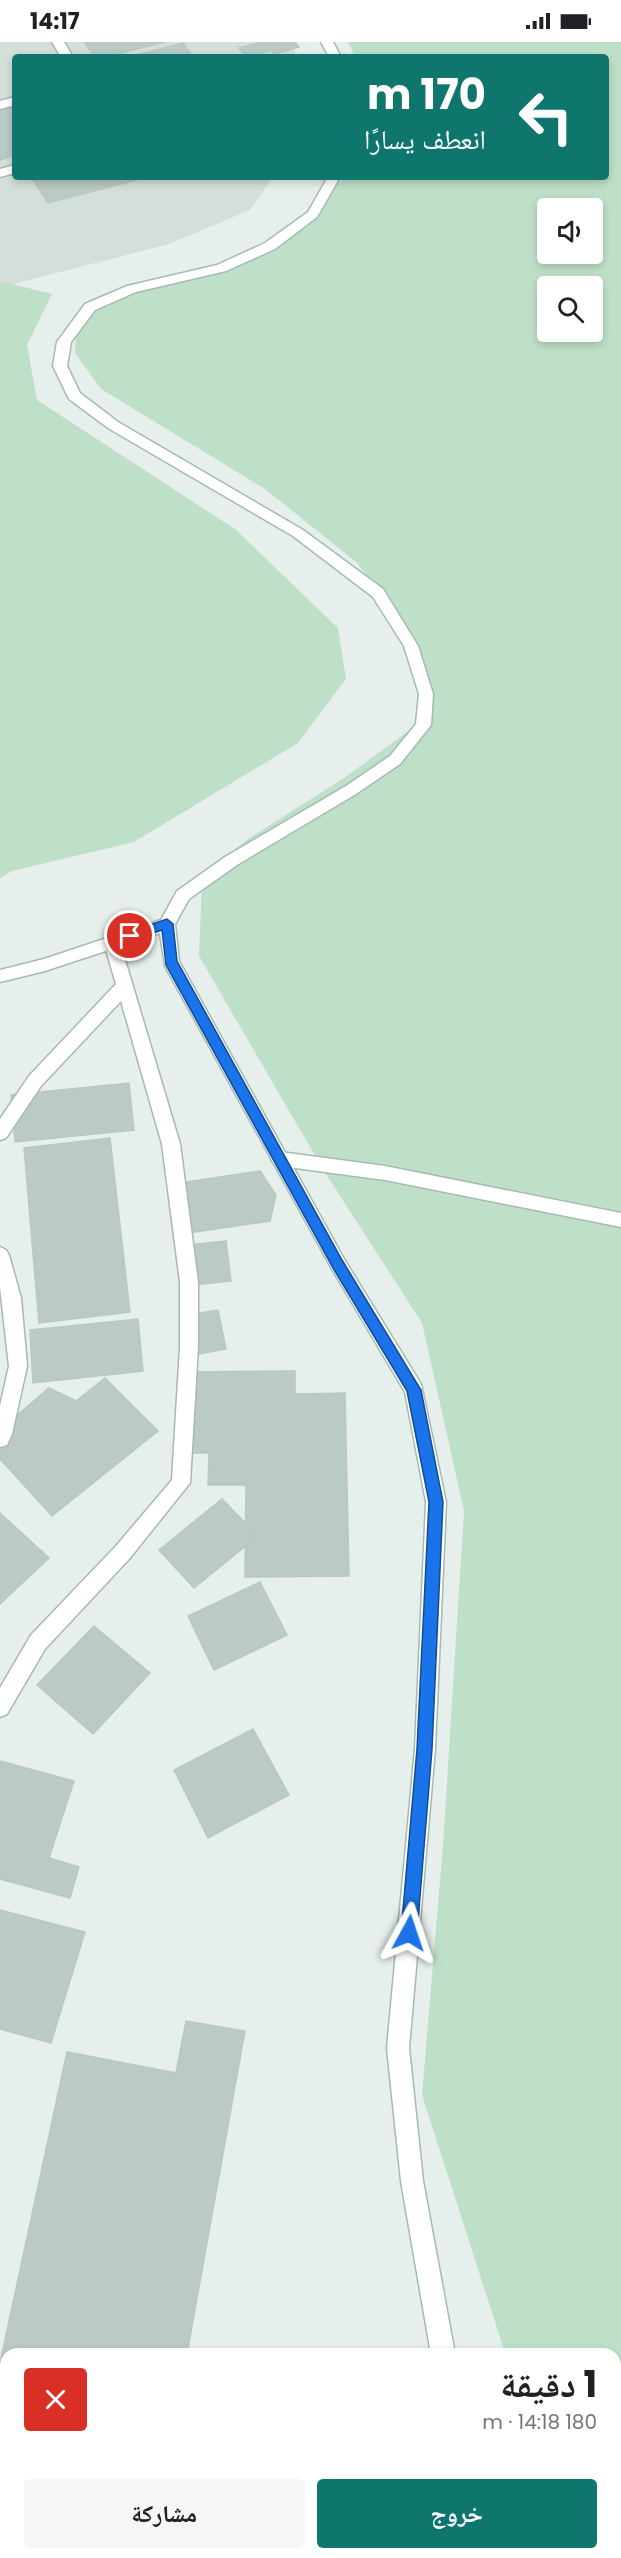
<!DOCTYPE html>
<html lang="ar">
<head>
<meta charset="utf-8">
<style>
	:root { --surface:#fff; --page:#f6f6f6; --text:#202124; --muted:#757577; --accent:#0f766e }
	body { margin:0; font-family:Poppins,"Noto Naskh Arabic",sans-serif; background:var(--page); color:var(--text); direction:rtl; height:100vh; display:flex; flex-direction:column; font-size:22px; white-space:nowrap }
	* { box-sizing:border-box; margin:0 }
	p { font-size:20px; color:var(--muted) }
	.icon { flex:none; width:33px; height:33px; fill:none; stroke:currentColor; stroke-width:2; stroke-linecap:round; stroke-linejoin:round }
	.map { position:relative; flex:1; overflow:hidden; direction:ltr }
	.side { position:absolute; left:0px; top:2306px; width:621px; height:212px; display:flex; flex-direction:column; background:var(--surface); border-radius:18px 18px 0 0; box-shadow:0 3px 9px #0003; direction:rtl }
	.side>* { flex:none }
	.guide { position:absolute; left:12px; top:12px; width:597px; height:126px; border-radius:6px; box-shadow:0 3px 9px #0003; direction:rtl; background:#0f766e; color:#fff; overflow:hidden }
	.controls { position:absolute; left:537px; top:156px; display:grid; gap:12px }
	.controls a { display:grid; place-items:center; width:66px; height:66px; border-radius:6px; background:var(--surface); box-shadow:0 3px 9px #0003; font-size:30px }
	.pin { position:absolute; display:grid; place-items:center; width:51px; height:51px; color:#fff; margin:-26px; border:3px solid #fff; border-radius:50%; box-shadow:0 2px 6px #0007 }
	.me { position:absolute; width:66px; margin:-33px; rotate:5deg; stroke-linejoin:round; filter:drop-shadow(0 0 4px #0008) }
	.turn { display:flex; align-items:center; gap:21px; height:126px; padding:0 24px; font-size:27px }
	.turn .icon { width:78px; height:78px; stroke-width:2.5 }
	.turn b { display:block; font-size:42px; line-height:51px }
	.round { display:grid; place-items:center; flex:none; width:63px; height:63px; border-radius:6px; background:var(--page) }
	.overview { display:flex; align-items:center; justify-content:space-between; height:102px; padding:0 24px }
	h1 { font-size:36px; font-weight:700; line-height:45px }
	.action { display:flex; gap:12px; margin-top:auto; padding:12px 24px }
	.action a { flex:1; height:69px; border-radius:6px; background:var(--accent); color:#fff; font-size:24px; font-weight:700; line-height:69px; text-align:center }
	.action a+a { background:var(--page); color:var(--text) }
	.status { display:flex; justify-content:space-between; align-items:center; height:42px; padding:0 30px; background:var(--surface); direction:ltr }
	.status svg { height:16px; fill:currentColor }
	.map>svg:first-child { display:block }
	.built { fill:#d4dfda }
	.green { fill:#bfe0c8; fill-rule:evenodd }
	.building { fill:#bbcac4; stroke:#b8c9c2; stroke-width:1.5 }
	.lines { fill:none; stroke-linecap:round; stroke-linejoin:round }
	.lane-casing { stroke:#a8b8b2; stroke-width:3 }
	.street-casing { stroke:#a8b8b2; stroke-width:3 }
	.secondary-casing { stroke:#a4bbb3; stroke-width:3 }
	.lane { fill:#fff; fill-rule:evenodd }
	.street { fill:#fff; fill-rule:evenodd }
	.secondary { fill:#fff; fill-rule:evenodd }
	.route { fill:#1a73e8; stroke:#114b97; stroke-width:1.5 }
</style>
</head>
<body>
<div class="status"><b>14:17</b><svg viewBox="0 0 49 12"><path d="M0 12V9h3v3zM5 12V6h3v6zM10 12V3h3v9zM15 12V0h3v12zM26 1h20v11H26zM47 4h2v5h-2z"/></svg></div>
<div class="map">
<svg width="621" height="2516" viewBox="0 0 621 2516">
	<rect width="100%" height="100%" fill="#e6efeb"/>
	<polygon class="built" points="0,0 292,0 296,15 15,15 15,135 273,135 250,168 169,202 10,243 0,239"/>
	<g class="green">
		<path d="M348 0H621V2516H506V2511H615V2312L505 2311 422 2053 443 1803 464 1469 422 1281 324 1129 199 914 202 837 245 799 344 736 414 685 425 657 414 594 356 520 265 447 101 347 75 311 76 286 105 258 273 207 314 175 343 135H606V15H355ZM548 166H592V212H548ZM548 244H592V290H548Z"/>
		<polygon points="0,239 52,252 27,303 37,358 235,487 338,586 346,637 298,701 134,800 12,829 0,836"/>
	</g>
	<g class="building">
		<polygon points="84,0 165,0 104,15 95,15"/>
		<polygon points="262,0 269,9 246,15 239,6"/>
		<polygon points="264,0 295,0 299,5 274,12"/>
		<polygon points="183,1 193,15 128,15"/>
		<polygon points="15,55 15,113 0,118 0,59"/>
		<polygon points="31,135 148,135 48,161"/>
		<polygon points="129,1041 134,1088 15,1100 11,1053"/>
		<polygon points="110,1096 130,1270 39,1281 24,1106"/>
		<polygon points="260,1129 276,1153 270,1179 189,1191 180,1141"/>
		<polygon points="226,1199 231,1239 193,1243 188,1203"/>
		<polygon points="218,1268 226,1307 194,1313 186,1273"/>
		<polygon points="138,1277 143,1329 33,1341 30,1288"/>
		<polygon points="295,1329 295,1352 345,1351 349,1534 245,1535 246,1443 208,1443 209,1411 180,1411 182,1330"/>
		<polygon points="105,1336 158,1389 52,1474 0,1417 0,1388 49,1346 76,1359"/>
		<polygon points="222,1457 258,1494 194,1546 159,1508"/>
		<polygon points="0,1471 49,1516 0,1562"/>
		<polygon points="260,1540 287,1593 214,1628 188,1574"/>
		<polygon points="94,1584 150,1631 93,1692 37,1643"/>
		<polygon points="253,1687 289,1753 208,1796 174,1728"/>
		<polygon points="0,1719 74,1739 49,1816 79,1825 70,1856 0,1837"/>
		<polygon points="0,1868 85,1890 51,2001 0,1987"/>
		<polygon points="186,1979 245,1989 187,2312 6,2312 6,2323 0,2321 67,2010 176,2031"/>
		<polygon points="42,2511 110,2511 109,2516 42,2516"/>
	</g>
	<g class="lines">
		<g class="lane-casing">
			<g id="lane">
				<polygon points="52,0 64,0 73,15 61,15"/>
				<polygon points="15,55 15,63 0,67 0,59"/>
				<polygon points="15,123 15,131 0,135 0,127"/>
			</g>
		</g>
		<g class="street-casing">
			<g id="street">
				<polygon points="112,895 118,897 120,901 180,1102 198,1240 198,1305 190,1441 130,1516 45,1607 7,1672 0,1675 0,1646 31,1593 116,1504 172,1438 180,1305 180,1240 162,1102 121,959 41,1044 6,1096 0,1098 0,1077 29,1034 116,942 104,901 106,897"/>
				<polygon points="280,1110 385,1124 621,1171 621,1185 385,1138 280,1124 274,1122 271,1117 274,1112"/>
				<polygon points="0,1205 6,1208 9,1213 21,1256 27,1324 12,1392 7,1403 0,1405 0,1364 9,1324 0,1245"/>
			</g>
		</g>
		<g class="secondary-casing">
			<g id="secondary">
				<polygon points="321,0 333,0 341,15 329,15"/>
				<polygon points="328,135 340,135 317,175 275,207 226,229 136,250 95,268 71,300 67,324 80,351 118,380 303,488 383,547 418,604 433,652 431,683 400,722 356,752 237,823 189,857 175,882 179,919 344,1217 421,1342 446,1460 435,1707 409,2006 423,2139 455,2312 431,2312 401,2139 387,2006 415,1707 426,1460 405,1350 332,1227 165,924 160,891 45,929 0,940 0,928 44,917 161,878 177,849 225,815 346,744 390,714 416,682 419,652 404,604 373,555 293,494 108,386 69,357 53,324 57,300 85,262 127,244 217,223 265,201 308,170"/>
				<polygon points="464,2511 488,2511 489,2516 465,2516"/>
			</g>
		</g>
		<use href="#lane" class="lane"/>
		<use href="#street" class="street"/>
		<use href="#secondary" class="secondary"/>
	</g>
	<polygon class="route" points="167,877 173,882 177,919 342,1218 421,1348 443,1460 432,1707 417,1891 414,1897 409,1899 403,1897 401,1891 417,1707 429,1460 407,1349 333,1226 166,923 162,888 130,899 124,894 126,891"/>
</svg>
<div class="controls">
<a><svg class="icon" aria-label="sound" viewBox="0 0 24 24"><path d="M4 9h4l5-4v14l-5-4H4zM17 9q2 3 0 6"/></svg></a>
<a><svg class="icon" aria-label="search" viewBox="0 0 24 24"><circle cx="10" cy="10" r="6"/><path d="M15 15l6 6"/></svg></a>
</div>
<div class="pin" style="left:130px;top:894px;background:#d93025"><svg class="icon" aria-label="arrive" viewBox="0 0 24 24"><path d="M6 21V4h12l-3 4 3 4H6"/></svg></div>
<svg class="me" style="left:409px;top:1891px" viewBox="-20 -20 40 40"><path d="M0-17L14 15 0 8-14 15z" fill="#1a73e8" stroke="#fff" stroke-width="4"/></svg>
<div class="guide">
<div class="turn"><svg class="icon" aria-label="left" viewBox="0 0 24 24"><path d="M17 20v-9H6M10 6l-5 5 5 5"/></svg><div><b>170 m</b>انعطف يسارًا</div></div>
</div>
<section class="side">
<div class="overview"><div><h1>1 دقيقة</h1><p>180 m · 14:18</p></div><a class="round" style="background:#d93025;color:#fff"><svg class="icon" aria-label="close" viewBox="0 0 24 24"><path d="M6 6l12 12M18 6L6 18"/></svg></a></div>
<div class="action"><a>خروج</a><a>مشاركة</a></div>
</section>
</div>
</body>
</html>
